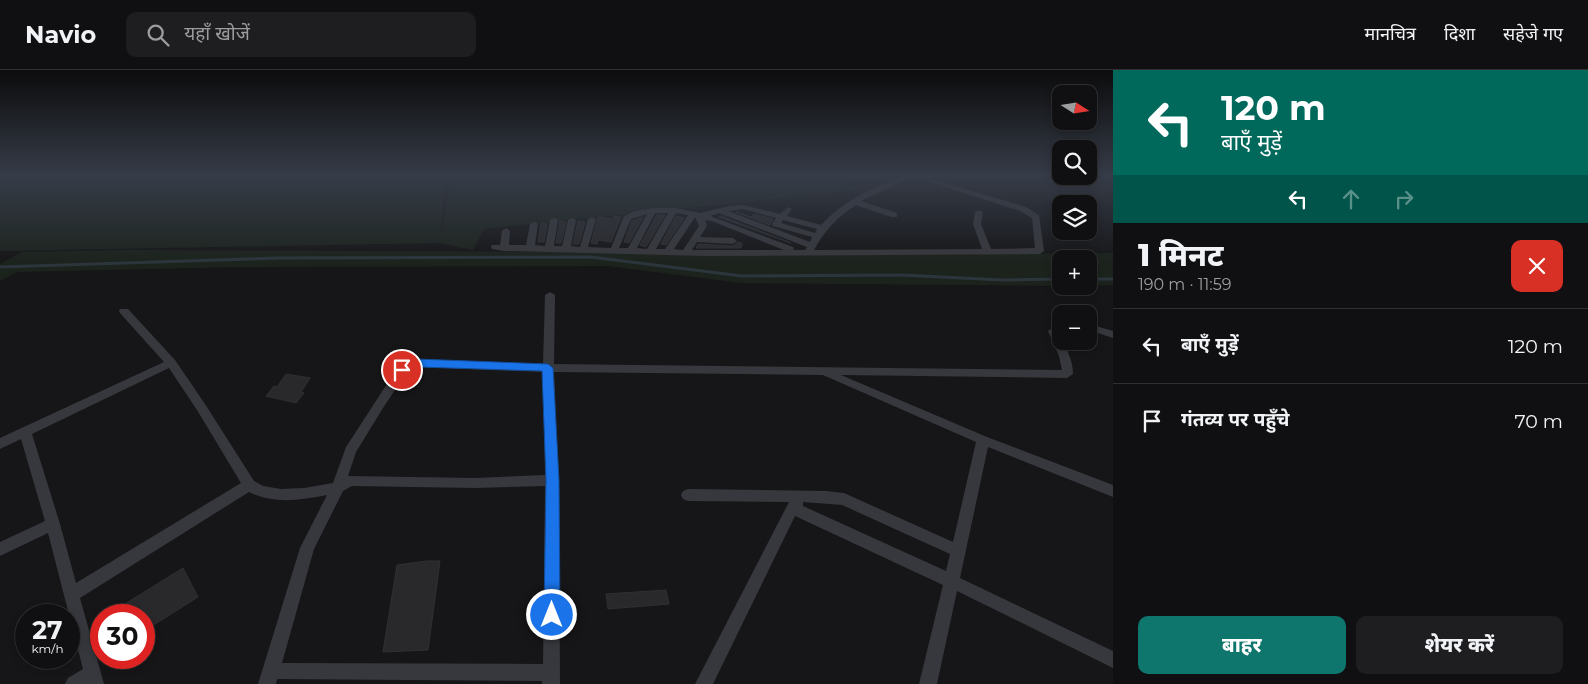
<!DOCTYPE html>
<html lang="hi">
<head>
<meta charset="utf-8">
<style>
	:root { --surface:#101012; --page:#1e1e20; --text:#f1f3f6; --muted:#9c9d9f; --line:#303032; --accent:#0f766e }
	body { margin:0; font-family:Montserrat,"Noto Sans Devanagari",sans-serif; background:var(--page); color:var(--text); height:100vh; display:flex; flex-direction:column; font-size:19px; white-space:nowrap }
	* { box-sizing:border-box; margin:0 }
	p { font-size:16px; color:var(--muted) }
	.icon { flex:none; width:28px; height:28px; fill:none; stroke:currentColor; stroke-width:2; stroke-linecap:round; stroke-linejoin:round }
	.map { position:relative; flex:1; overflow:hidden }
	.sheet { display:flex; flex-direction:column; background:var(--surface); width:475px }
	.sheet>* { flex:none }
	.banner { background:#00695c; color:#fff; overflow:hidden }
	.needle { width:32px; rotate:102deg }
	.buttons { position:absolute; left:1052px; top:15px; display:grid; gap:10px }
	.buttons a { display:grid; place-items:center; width:45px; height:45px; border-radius:10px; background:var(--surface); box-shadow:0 2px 8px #0003,0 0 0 1px var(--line); font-size:25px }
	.speed { position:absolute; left:15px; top:534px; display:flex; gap:10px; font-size:25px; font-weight:700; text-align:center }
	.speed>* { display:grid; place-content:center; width:65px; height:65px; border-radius:50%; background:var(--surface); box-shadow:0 2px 8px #0003,0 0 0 1px var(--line); line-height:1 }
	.speed small { font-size:12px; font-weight:400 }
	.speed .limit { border:8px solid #d22; background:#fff; color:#111 }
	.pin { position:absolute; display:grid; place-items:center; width:42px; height:42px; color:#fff; margin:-21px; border:2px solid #fff; border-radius:50%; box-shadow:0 1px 5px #0007 }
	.me { position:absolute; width:55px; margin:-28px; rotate:0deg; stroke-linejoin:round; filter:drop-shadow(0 0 4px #0008) }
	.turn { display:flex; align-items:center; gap:18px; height:105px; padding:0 25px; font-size:22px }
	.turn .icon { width:65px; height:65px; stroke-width:2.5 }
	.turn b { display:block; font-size:35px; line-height:42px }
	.lanes { display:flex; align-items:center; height:48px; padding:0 25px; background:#0003; justify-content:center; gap:25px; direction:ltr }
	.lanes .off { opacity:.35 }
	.round { display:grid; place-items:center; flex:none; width:52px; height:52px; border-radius:10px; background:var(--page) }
	.headline { display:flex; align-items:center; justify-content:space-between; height:85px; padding:0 25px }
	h1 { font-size:30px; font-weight:800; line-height:38px }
	.action { display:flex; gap:10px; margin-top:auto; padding:10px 25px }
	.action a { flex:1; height:58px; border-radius:10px; background:var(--accent); color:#fff; font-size:20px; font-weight:800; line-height:58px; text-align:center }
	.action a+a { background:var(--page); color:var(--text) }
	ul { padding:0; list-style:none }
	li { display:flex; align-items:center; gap:15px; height:75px; padding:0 25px; border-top:1px solid var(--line) }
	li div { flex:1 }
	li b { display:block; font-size:19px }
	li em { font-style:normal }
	header { display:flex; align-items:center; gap:30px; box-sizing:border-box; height:70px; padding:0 25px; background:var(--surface); border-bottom:1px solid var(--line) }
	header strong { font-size:24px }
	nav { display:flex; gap:28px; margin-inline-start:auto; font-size:18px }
	.search { width:350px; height:45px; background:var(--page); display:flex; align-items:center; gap:12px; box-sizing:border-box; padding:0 18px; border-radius:10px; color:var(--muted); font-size:19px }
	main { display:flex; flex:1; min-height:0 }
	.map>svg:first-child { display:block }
	.green { fill:#1c231d }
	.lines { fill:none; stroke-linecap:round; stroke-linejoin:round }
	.stream { stroke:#2c353c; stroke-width:3 }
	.building { fill:#29292c; stroke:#303034 }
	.minor { fill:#37383d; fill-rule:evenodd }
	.route { fill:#1a73e8; stroke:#114b97 }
</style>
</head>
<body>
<header>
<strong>Navio</strong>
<div class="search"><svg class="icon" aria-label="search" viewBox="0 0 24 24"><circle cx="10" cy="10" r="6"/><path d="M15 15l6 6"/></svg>यहाँ खोजें</div>
<nav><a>मानचित्र</a><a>दिशा</a><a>सहेजे गए</a></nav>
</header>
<main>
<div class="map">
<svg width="1113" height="614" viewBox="0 0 1113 614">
	<rect width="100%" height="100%" fill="#161618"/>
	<g class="green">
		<polygon points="0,107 445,107 441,165 451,107 834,107 860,120 484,159 473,180 440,173 0,181"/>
		<polygon points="130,180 589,182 863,185 1113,183 1113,215 1089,216 1089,189 1061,189 1061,216 741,213 608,196 240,197 17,202 0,211 0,194 22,182"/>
	</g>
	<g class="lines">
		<g class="stream">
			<polyline points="0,197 279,188 591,187 742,206 902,205 1002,210 1061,209"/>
			<polyline points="1089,209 1113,209"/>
		</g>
	</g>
	<g class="building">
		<polygon points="736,142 751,147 754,144 773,149 770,155"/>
		<polygon points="657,145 665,145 646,177 640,175"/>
		<polygon points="614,146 621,147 611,172 598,170 597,174 591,173 598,147 613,149"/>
		<polygon points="676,146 684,148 666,175 661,174"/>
		<polygon points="721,146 791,173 719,147"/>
		<polygon points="643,147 629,173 624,172 632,151"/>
		<polygon points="560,151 566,152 561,173 556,173"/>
		<polygon points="578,151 585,152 579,174 573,174"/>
		<polygon points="541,153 547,154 544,172 538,172"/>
		<polygon points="738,172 742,173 741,178 696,178 698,174 733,176"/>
		<polygon points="286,304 310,308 301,322 304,323 296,333 266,326 274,316 277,317"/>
		<polygon points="427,491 440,491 428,580 383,582 397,495"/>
		<polygon points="183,498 198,527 144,561 144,545 130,545 125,534"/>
		<polygon points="666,520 669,534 608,539 606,524"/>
	</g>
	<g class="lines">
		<g class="minor">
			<path d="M901 107H912L861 131 897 143V147H891L856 135C837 147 825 160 814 180L982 179 973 154 975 142 979 140 983 142 981 154 991 179 1035 178 1032 148 1020 141 914 107H925L1026 137 1039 145 1044 181 1040 184 708 186 504 181 492 179 491 177 492 175H500L502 161 506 158 510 161 509 175H526L530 154 534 152 538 154 535 175 545 176 550 150 554 148 558 150 554 176H562L568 150 572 148 576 150 571 176 580 177 588 149 592 147 596 149 588 177 611 178 624 146 635 141 655 138H675L700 143 730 136 743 135 780 144 788 137 792 139 787 146 821 155C842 132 872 117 901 107ZM743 139 776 148 772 154 773 156 812 167 810 172 728 141ZM655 143H668L647 179 637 178ZM676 143 688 145 665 179H656ZM719 143 807 177 805 180H794L793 177 710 146ZM647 144 628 178H619L631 149ZM695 147 699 156 683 180 674 179ZM705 150 712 151 784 180H692L697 172 733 174 737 171 733 168 700 167 707 156ZM783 150 817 159 815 163 781 153Z"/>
			<path d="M550 222 555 225 554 294 1062 300 1059 286 1048 261 1061 253V260L1059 262C1064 276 1073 287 1073 304L1067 308 841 305 987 367 1113 415V427L988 377 960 508 1113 581V598L957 521 937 614H919L943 515 795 446 713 614H695L789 432 688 431 683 429 681 425 683 421 688 419 826 421 844 423 953 472 976 372 823 305 554 302 559 410 560 614H542V611L277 609 276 614H258L300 478 327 425C301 430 274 435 249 422L80 528 104 614H65L68 608 83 599 48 463 0 486V472L45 451 21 369 0 379V368L164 292 120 243 119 241 120 239H128L175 290 205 334 254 411 263 416 281 419 304 418 333 413 346 377 398 297 417 289 543 294 545 225ZM418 297 543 302 545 405 475 408 348 406 356 382 383 338 406 303ZM169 298 197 340 241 413 76 513 60 454 32 364ZM352 416 475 418 545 416 543 594 282 593 314 479 343 421ZM803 432 842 435 950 484 946 501 803 436Z"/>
			<polygon points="1089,254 1113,261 1113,268 1089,260"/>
		</g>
	</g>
	<linearGradient id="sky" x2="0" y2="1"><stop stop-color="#0c0c0d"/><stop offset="0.55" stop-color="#363c48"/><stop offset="1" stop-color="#363c48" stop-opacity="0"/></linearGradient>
	<rect width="1113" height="193" fill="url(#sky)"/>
	<polygon class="route" points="417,289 548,294 553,298 559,410 560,545 558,551 552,553 546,551 544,545 546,410 542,301 419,297 406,303 398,303 397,300 398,298"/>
</svg>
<div class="buttons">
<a><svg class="needle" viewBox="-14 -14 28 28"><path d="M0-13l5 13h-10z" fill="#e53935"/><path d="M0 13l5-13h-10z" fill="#9c9d9f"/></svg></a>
<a><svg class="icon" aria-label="search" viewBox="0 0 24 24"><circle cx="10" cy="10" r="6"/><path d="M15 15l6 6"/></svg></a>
<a><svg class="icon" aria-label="layers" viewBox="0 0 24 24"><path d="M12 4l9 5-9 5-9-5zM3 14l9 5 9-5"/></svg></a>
<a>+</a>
<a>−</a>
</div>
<div class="speed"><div>27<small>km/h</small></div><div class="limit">30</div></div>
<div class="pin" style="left:402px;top:300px;background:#d93025"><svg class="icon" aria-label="arrive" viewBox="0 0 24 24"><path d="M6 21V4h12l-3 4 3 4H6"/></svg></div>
<svg class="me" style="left:552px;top:545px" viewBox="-20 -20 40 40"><circle r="17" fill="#1a73e8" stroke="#fff" stroke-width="3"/><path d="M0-11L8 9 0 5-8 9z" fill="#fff"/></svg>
</div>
<section class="sheet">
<div class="banner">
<div class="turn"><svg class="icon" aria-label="left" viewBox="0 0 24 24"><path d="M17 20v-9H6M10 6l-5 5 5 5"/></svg><div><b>120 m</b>बाएँ मुड़ें</div></div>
<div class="lanes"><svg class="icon" aria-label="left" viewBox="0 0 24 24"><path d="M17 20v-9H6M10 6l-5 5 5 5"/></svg><svg class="icon off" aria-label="ahead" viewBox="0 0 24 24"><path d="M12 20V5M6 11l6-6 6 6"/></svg><svg class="icon off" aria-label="right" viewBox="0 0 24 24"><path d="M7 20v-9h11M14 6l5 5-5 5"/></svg></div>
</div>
<div class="headline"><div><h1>1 मिनट</h1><p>190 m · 11:59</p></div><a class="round" style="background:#d93025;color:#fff"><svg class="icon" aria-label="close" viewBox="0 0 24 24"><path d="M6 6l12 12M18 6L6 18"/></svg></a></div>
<ul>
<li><svg class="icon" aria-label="left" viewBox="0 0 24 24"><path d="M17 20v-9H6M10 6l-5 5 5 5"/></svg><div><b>बाएँ मुड़ें</b></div><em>120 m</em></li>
<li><svg class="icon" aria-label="arrive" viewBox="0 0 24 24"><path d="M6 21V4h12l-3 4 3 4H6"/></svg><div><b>गंतव्य पर पहुँचे</b></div><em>70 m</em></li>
</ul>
<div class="action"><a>बाहर</a><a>शेयर करें</a></div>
</section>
</main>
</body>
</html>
